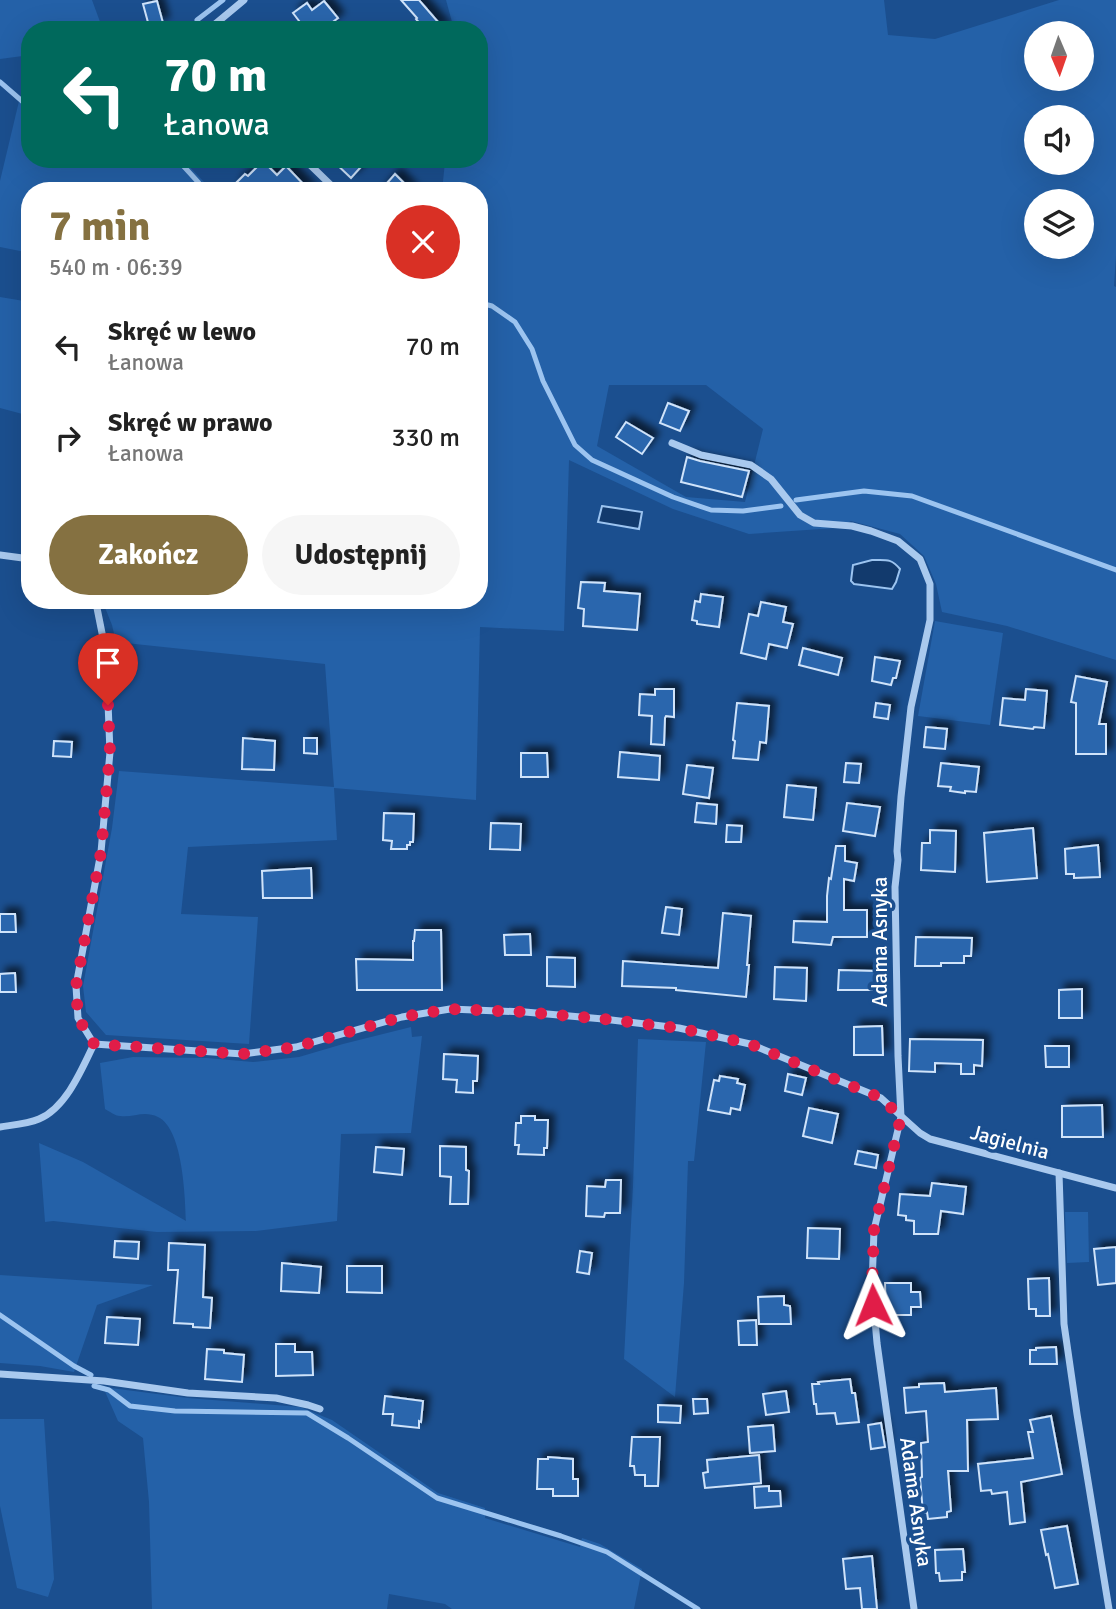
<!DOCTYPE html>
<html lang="pl">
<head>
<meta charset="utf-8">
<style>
	:root { --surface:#fff; --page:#f6f6f6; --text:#222; --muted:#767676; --accent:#857141 }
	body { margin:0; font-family:Signika,sans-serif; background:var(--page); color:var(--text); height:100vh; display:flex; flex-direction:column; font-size:26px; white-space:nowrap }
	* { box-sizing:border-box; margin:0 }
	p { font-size:23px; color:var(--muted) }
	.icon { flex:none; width:38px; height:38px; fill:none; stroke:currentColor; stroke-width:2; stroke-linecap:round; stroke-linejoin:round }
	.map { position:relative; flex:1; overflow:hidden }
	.panel { position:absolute; left:21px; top:182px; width:467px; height:427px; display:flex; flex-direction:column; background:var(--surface); border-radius:28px; box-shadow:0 7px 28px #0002 }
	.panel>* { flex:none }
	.banner { position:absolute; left:21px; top:21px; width:467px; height:147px; border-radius:28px; box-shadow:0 7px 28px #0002; background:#00695c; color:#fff; overflow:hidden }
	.needle { width:46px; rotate:178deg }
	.controls { position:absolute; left:1024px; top:21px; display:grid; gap:14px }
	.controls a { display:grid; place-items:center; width:70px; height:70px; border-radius:50%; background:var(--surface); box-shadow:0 7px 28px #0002; font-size:35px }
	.pin { position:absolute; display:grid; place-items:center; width:60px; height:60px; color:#fff; margin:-72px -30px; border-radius:50% 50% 50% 0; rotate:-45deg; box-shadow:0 0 7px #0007 }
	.pin .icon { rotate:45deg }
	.me { position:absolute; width:77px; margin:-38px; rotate:358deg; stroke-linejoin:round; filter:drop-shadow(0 0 5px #0008) }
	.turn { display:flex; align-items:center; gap:24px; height:147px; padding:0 28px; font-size:32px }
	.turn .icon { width:91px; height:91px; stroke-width:2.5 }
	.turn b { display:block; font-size:49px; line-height:60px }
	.round { display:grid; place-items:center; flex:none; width:74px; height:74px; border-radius:37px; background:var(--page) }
	.headline { display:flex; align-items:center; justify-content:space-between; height:119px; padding:0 28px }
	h1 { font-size:42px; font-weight:700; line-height:52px; color:var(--accent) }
	.primary-button { display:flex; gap:14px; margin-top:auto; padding:14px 28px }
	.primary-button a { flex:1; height:80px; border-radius:42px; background:var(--accent); color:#fff; font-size:28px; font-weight:700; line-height:80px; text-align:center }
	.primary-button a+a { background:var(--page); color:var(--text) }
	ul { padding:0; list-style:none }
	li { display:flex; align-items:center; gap:21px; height:91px; padding:0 28px }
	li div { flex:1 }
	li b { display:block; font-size:26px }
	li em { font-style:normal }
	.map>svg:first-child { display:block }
	.green { fill:#2461a8; fill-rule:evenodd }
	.water { fill:#123a6d; stroke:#9cc4f0; stroke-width:2 }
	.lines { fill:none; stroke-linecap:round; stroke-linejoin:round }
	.stream { stroke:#9cc4f0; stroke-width:5 }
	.building { fill:#2a66ad; stroke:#cfe3fa; stroke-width:2; filter:url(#shadow) }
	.street { stroke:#a9c9ee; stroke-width:7 }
	.route { stroke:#e11d48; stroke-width:12; stroke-dasharray:0 21.6 }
	.labels { text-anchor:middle; stroke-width:7; stroke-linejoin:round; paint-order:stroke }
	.street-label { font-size:21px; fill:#fff; stroke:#1b4f8f }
</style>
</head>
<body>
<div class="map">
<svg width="1116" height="1609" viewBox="0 0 1116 1609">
	<defs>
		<filter id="shadow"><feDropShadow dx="6" dy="-6" stdDeviation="3.5" flood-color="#0009"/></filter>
	</defs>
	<rect width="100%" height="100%" fill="#1b4f8f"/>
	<g class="green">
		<polygon points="0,0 92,0 103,30 30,30 30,55 0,59"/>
		<path d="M446 0H884L888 35 935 39 1059 0H1116V256L1114 286 1116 287V660L1007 626 942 612 936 584 924 556 900 534 851 521 836 528 749 534 673 509 569 460 564 631 480 627 476 800 334 788 337 840 188 847 181 914 258 917 249 1044 106 1035 86 1012 83 986 112 828 119 771 334 787 325 664 116 642 112 625 102 600H480V191H442L445 162 462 159H480V156L483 155 480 105V30H456L452 22ZM1036 33H1082V79H1036ZM1036 117H1082V163H1036ZM1036 201H1082V247H1036ZM609 385H706L763 429 745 502 686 497 597 446Z"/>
		<polygon points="20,97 30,105 30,159 182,159 204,182 210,191 30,191 30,253 0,247 0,181"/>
		<polygon points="0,297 30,302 30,416 0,408"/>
		<polygon points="935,621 1003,633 990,725 918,716"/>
		<path d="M411 1027 412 1037 422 1036 411 1133 341 1134 337 1221 256 1231 157 1232 53 1221 45 1222 39 1143 83 1162 186 1221C185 1196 183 1129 158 1117 144 1110 133 1118 120 1116 115 1116 109 1111 105 1109L100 1063 133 1057 207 1058 253 1062 299 1057 343 1044Z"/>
		<polygon points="638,1039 706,1042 694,1161 688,1161 684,1283 675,1397 624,1359 633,1186"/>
		<polygon points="1065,1212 1088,1212 1089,1262 1067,1263"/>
		<polygon points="0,1275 153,1285 97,1305 74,1372 40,1366 0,1363"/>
		<polygon points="103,1387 188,1398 300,1407 332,1420 438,1493 485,1508 485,1518 580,1547 582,1538 600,1544 642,1569 634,1609 452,1609 445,1604 389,1594 387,1609 152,1609 149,1502 143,1438 118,1421"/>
		<polygon points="0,1419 44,1419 54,1579 48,1597 17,1588 0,1506"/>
	</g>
	<g class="water">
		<polygon points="602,506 642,512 639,529 598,522"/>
		<path d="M872 560C886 560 891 558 900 569L896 582 892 589 854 584 851 581 853 565Z"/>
	</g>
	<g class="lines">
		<g class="stream">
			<polyline points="197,20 223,0"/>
			<polyline points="0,82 30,108"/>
			<polyline points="177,159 198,182 204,191"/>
			<polyline points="480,303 492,306 515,322 532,349 543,381 575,445 592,460 673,497 711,510 743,511 781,506"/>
			<polyline points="796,500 864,491 912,496 1116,570"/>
			<polyline points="0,1315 74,1366 91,1375"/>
			<polyline points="94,1386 109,1390 130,1406 175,1411 307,1413 348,1438 437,1498 561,1536 607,1552 698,1609"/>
		</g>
	</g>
	<g class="building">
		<polygon points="401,0 419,0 445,30 425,30 416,19 417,18"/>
		<polygon points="157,1 163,23 149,26 143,4"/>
		<polygon points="324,1 338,18 322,30 306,30 293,13 307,3 312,10"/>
		<polygon points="331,159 368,159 351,178"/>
		<polygon points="263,161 277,175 286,166 310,191 233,191 238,186 236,183 245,174 248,176"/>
		<polygon points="395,174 412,191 380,191"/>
		<polygon points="668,403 689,411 680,431 660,423"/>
		<polygon points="626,422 653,438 642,454 616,437"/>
		<polygon points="687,457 700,461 749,471 742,497 681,482"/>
		<polygon points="581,582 605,583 604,591 640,594 637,630 583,626 584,609 578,608"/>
		<polygon points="701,594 723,597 719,627 697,624 697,621 692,620 695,601 700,602"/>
		<polygon points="761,602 786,607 783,622 793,624 787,648 769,644 766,659 741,653 749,614 758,616"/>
		<polygon points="803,648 842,658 838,675 799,665"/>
		<polygon points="875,657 900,661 896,678 893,678 891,685 872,681"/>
		<polygon points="1076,676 1107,682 1099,724 1106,724 1106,754 1076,754 1076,703 1071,702"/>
		<polygon points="655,689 674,689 674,717 666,716 665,718 664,745 651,744 652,716 639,715 640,694 655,695"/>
		<polygon points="1026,689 1047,691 1044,728 1034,727 1033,729 1000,725 1003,698 1025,700"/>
		<polygon points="737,703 769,706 766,743 760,742 758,760 733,758 735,741 733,740"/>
		<polygon points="876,703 890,705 888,719 874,717"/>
		<polygon points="926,727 947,729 945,749 924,747"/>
		<polygon points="243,738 275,741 274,770 242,769"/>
		<polygon points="304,738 317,738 317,754 304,753"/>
		<polygon points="54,741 72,742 71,757 53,756"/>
		<polygon points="620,752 660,756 659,780 618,777"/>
		<polygon points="521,753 547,753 548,777 521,777"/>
		<polygon points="846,763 861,764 859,783 844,782"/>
		<polygon points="941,763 979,767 976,792 965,791 965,793 950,791 951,787 938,786"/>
		<polygon points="687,765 713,768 709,798 683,794"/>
		<polygon points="787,785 816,788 813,820 784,817"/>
		<polygon points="697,803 717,805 716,824 695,822"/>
		<polygon points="847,803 880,807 875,836 843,831"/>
		<polygon points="384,813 414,814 413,842 410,842 410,845 407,845 407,849 391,849 392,841 383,840"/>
		<polygon points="491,823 521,824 520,850 490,849"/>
		<polygon points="727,825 742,826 741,842 726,842"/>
		<polygon points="1033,828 1037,878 987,882 984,833"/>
		<polygon points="930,830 956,831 955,872 921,870 922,843 930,843"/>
		<polygon points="1098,845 1100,877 1074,878 1074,874 1066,874 1065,849"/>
		<polygon points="836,846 845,846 845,861 857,863 854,881 844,879 844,910 867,910 867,937 833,937 831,945 793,942 794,921 827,922 827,896 829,878 831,879"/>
		<polygon points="311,868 312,898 263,898 262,871"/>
		<polygon points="666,907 682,909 679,935 662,933"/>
		<polygon points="723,913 751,916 747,965 749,965 746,997 676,990 676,988 622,986 623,961 718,968"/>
		<polygon points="0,914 15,914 16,932 0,932"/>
		<polygon points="415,930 441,930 442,990 357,990 356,959 413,960 413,941 414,941"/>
		<polygon points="530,934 531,955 505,955 504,935"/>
		<polygon points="916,937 972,938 971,956 964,956 964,963 941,963 941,966 915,966"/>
		<polygon points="547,957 575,958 575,987 547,986"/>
		<polygon points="775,967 807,968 806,1001 774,999"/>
		<polygon points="839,970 876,971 876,990 838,990"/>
		<polygon points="15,973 16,992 0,992 0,974"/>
		<polygon points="1082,989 1082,1018 1059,1018 1059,990"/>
		<polygon points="882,1026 883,1055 854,1055 854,1027"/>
		<polygon points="910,1039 983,1040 982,1066 974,1065 974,1074 961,1074 961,1064 935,1063 935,1072 909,1071"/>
		<polygon points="1045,1046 1069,1046 1069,1067 1046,1067"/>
		<polygon points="444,1054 478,1056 477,1081 473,1081 473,1093 456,1092 457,1080 443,1079"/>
		<polygon points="788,1074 806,1078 802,1095 785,1091"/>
		<polygon points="720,1076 738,1079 737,1083 745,1085 740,1110 731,1108 730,1114 708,1110 714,1080 719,1081"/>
		<polygon points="1102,1105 1103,1137 1062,1137 1062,1106"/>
		<polygon points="809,1108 838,1114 832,1143 803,1136"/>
		<polygon points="521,1116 535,1116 535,1120 548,1120 547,1148 544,1148 544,1155 518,1154 519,1145 515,1145 516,1123 521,1123"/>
		<polygon points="440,1146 466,1147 466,1170 469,1171 468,1204 450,1204 451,1177 440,1176"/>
		<polygon points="376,1147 404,1149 402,1175 374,1172"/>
		<polygon points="858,1151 878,1155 876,1168 855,1164"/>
		<polygon points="606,1180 621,1180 620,1213 605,1213 604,1217 586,1216 587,1186 605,1187"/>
		<polygon points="932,1183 966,1187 963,1214 941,1211 938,1234 914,1234 914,1221 906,1220 906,1216 898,1215 900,1194 930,1196"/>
		<polygon points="808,1228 840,1229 839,1259 807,1258"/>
		<polygon points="115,1241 139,1242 138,1259 114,1257"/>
		<polygon points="169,1243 205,1245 203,1297 212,1298 210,1328 193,1327 193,1324 174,1323 178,1270 168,1270"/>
		<polygon points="1116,1247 1116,1283 1098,1285 1094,1249"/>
		<polygon points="580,1251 592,1253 589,1274 577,1272"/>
		<polygon points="282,1263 321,1267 319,1293 281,1291"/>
		<polygon points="347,1266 382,1266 382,1293 347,1292"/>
		<polygon points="1049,1278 1050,1316 1036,1316 1036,1309 1029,1309 1028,1279"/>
		<polygon points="885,1283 911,1283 911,1292 920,1292 921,1307 911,1307 911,1315 886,1315"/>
		<polygon points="784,1296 784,1305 790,1306 791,1324 759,1324 758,1297"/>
		<polygon points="107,1317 140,1319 138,1345 105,1343"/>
		<polygon points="756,1320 757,1345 739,1345 738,1321"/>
		<polygon points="276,1344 295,1344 295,1352 312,1352 313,1375 276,1376"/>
		<polygon points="1056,1347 1057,1364 1030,1364 1030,1350 1036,1350 1036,1348"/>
		<polygon points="207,1349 224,1350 224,1353 244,1355 242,1382 205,1379"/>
		<polygon points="850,1379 852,1393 855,1393 859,1422 837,1424 835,1413 817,1414 816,1404 814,1404 812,1384 819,1384 818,1382"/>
		<polygon points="944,1383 945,1392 996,1388 998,1419 967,1420 968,1471 948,1471 951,1511 947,1512 947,1517 928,1519 927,1512 923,1513 920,1478 922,1477 921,1443 928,1442 926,1411 906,1413 904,1388 919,1387 919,1384"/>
		<polygon points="786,1391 789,1412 766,1415 763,1394"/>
		<polygon points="385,1396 423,1401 421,1422 419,1421 419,1428 392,1425 393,1414 383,1414"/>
		<polygon points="693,1399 707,1399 708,1413 694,1414"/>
		<polygon points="658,1405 681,1406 680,1423 658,1422"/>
		<polygon points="1051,1416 1062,1474 1021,1482 1025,1522 1010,1524 1007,1492 992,1494 991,1490 981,1491 978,1464 1033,1458 1028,1432 1033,1432 1030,1420"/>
		<polygon points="881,1423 885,1447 871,1449 868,1425"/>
		<polygon points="773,1425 775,1451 750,1453 748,1427"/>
		<polygon points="632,1437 660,1437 658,1486 645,1486 645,1475 635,1475 634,1466 630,1466"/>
		<polygon points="759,1455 761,1483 705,1488 703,1473 708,1472 707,1460"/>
		<polygon points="548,1457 573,1459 573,1479 578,1479 578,1496 553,1496 553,1489 537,1489 538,1459 548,1459"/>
		<polygon points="769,1486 769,1491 780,1491 781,1506 755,1508 754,1487"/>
		<polygon points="1067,1526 1078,1584 1055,1588 1048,1554 1046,1555 1041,1530"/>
		<polygon points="963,1549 965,1572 962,1572 962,1580 940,1581 939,1573 936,1573 935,1550"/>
		<polygon points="872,1556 877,1609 862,1609 860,1588 846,1589 843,1559"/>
	</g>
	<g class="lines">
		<g class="street">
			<polyline points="208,30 244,0"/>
			<polyline points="304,159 337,191"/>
			<polyline points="672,443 701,455 751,465 771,479 800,515 814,523 852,526 871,531 898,541 920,559 930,584 930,620 911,707 901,797 897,851 898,860 895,887 898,1056 901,1117 874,1230 872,1286 877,1343 914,1609"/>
			<polyline points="0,555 30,559"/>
			<polyline points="93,600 97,608 106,653 110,752 101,852 76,986 78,1018 94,1044"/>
			<polyline points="94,1044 243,1054 296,1047 402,1017 450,1009 525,1012 603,1019 679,1028 750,1044 881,1098 920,1133 930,1139 1116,1188"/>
			<path d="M0 1127C12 1125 27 1124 39 1119 66 1108 82 1069 94 1044"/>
			<polyline points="1059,1173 1064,1324 1077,1414 1109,1609"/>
			<polyline points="0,1374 104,1381 188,1393 276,1398 308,1405 320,1409"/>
		</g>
	</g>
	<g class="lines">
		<polyline class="route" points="108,705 110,752 101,852 76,986 78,1018 94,1044 243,1054 296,1047 402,1017 450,1009 525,1012 603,1019 679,1028 750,1044 881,1098 901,1117 874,1230 872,1286 873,1305"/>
	</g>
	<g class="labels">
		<g class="street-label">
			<text transform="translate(880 942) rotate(-90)" y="7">Adama Asnyka</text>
			<text transform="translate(1010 1142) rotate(15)" y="7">Jagielnia</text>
			<text transform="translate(916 1502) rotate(82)" y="7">Adama Asnyka</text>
		</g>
	</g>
</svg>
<div class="controls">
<a><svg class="needle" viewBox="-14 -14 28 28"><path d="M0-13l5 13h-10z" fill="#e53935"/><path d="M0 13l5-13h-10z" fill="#767676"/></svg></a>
<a><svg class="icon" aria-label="sound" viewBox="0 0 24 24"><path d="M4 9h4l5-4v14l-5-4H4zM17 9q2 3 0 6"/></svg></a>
<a><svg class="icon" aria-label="layers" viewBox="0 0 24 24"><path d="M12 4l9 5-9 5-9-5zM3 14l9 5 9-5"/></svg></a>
</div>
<div class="pin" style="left:108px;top:705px;background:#d93025"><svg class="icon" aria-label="arrive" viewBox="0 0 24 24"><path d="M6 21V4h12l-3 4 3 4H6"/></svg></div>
<svg class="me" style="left:873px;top:1305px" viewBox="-20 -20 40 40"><path d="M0-17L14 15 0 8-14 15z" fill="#e11d48" stroke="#fff" stroke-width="4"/></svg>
<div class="banner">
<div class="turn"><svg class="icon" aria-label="left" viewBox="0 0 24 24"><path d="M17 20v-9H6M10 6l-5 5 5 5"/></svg><div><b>70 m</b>Łanowa</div></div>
</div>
<section class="panel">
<div class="headline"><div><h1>7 min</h1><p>540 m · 06:39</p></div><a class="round" style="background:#d93025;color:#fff"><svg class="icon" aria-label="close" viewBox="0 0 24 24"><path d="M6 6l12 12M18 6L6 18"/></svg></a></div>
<ul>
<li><svg class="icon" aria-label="left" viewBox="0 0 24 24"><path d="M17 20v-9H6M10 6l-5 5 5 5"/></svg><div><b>Skręć w lewo</b><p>Łanowa</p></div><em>70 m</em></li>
<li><svg class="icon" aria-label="right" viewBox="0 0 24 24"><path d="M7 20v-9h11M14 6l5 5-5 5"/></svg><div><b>Skręć w prawo</b><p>Łanowa</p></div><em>330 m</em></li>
</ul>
<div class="primary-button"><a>Zakończ</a><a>Udostępnij</a></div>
</section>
</div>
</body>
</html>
